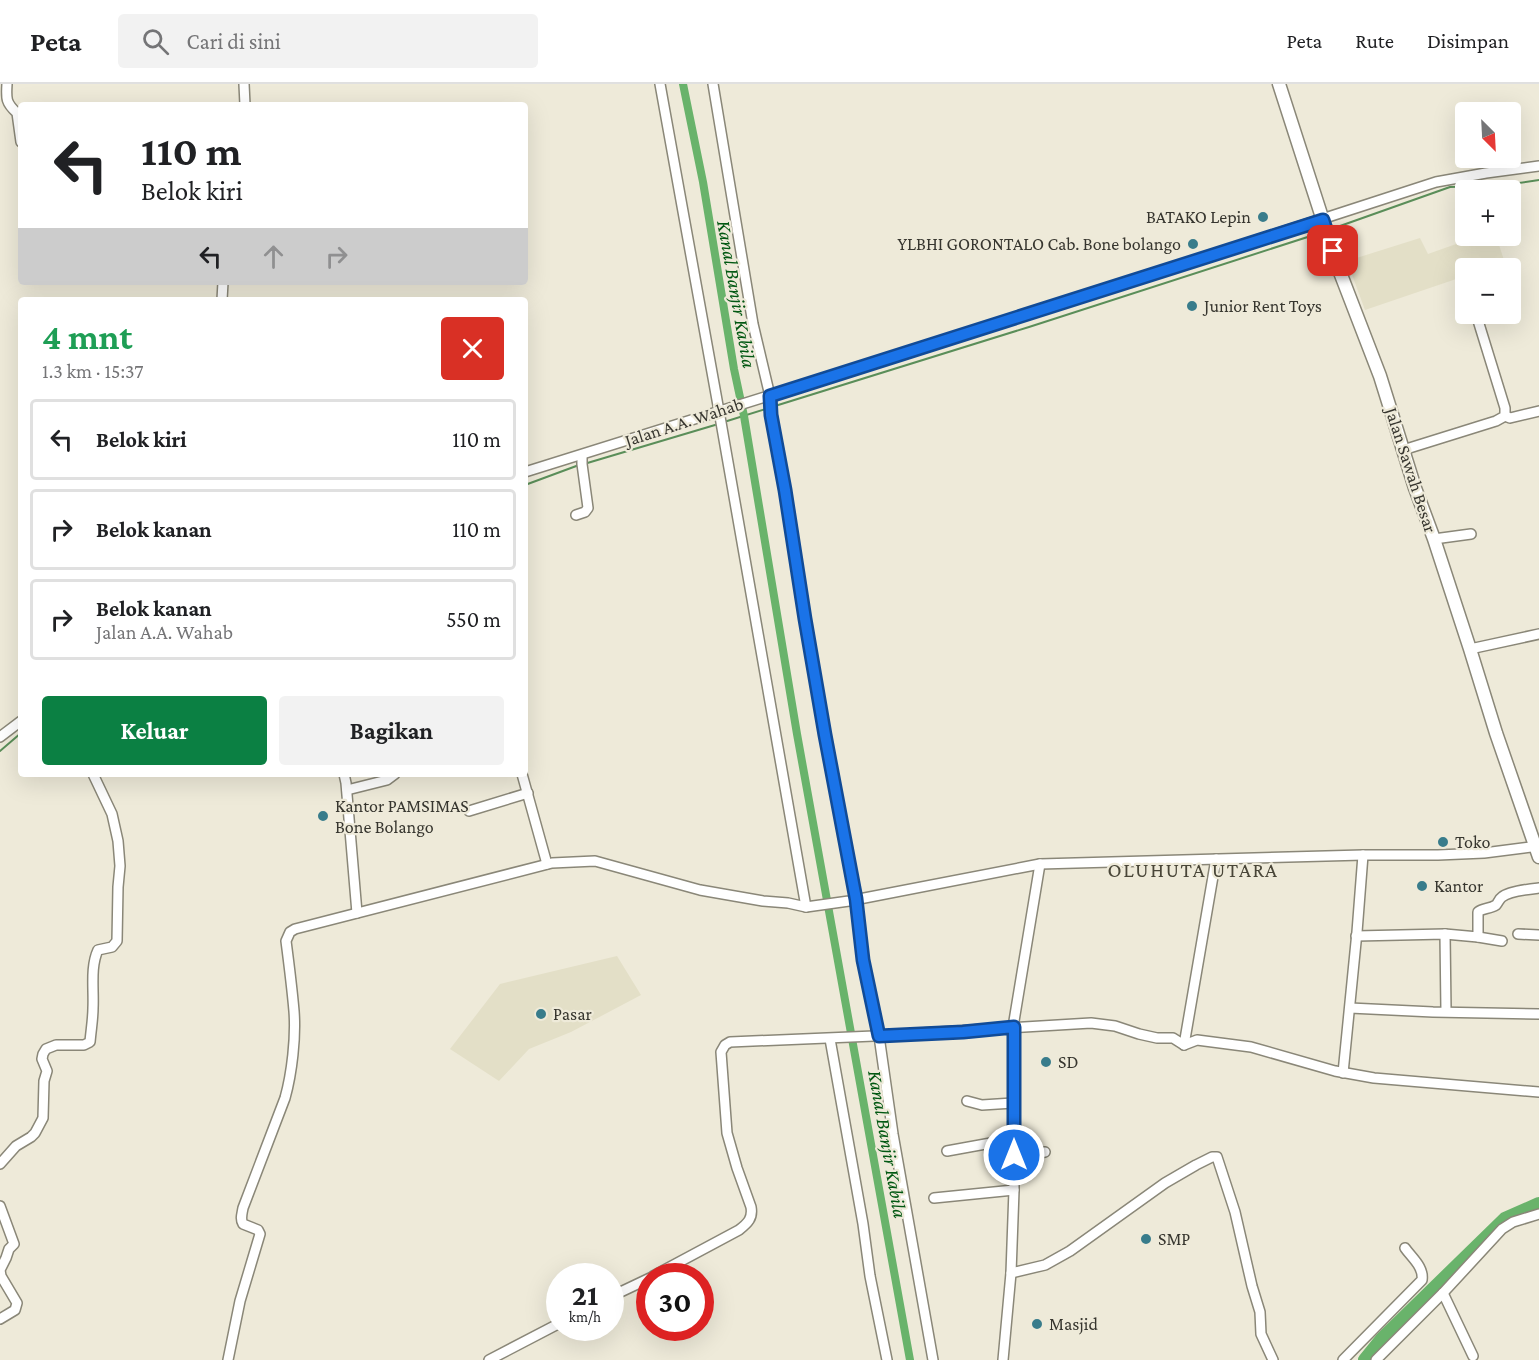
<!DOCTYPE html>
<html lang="id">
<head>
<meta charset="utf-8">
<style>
	:root { --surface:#fff; --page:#f2f2f2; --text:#202124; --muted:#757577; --line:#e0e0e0; --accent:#0b8043 }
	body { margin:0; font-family:"Crimson Pro",serif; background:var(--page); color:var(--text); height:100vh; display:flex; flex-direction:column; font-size:22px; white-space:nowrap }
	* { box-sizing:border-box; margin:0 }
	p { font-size:20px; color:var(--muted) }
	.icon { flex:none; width:33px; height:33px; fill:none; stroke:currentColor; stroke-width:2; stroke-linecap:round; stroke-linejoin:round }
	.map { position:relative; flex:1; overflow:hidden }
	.drawer { position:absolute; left:18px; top:213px; width:510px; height:480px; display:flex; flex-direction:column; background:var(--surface); border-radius:6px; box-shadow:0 6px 24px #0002 }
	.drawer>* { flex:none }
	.top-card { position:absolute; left:18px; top:18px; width:510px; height:183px; border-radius:6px; box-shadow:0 6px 24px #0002; background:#fff; color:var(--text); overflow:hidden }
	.needle { width:39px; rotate:156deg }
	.controls { position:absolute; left:1455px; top:18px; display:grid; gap:12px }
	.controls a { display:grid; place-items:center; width:66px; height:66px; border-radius:6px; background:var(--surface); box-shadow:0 6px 24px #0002; font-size:30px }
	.speed { position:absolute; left:546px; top:1179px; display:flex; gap:12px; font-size:30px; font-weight:700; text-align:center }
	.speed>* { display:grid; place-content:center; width:78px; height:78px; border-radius:50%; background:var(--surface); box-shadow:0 6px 24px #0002; line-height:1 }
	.speed small { font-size:15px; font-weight:400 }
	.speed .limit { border:9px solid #d22; background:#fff; color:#111 }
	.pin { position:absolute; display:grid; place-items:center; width:51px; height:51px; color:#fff; margin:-26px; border-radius:12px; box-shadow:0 3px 9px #0006 }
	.me { position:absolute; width:66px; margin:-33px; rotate:0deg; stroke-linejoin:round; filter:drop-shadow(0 0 4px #0008) }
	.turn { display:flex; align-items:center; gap:21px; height:126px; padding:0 24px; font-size:27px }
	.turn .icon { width:78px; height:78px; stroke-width:2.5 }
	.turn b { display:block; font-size:42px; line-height:51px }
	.lanes { display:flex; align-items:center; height:57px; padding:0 24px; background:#0003; justify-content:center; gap:30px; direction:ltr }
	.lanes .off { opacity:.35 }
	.round { display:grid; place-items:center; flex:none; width:63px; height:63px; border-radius:6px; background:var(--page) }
	.headline { display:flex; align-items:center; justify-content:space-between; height:102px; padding:0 24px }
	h1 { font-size:36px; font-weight:700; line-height:45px; color:#1e9e55 }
	.button { display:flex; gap:12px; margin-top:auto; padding:12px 24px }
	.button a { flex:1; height:69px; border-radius:6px; background:var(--accent); color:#fff; font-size:24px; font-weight:700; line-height:69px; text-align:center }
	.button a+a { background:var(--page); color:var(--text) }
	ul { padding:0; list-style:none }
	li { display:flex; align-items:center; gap:18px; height:81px; margin:0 12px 9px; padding:0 12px; border:3px solid var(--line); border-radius:6px }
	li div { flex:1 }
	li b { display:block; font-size:22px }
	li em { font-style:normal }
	header { display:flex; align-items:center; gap:36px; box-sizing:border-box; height:84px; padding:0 30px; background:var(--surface); border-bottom:2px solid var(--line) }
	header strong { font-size:28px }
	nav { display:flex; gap:33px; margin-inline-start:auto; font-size:21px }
	.search { width:420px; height:54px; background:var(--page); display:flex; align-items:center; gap:15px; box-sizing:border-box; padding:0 21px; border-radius:6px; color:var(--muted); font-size:22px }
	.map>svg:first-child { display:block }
	.built { fill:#e3dfc7 }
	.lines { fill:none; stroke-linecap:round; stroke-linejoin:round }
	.stream { stroke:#5a8e59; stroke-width:2 }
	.canal { stroke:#69b36b; stroke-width:8 }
	.river { stroke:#69b36b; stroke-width:14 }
	.street-casing { stroke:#8a8778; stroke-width:12 }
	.secondary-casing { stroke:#8a8778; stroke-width:15 }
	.street { stroke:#fff; stroke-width:9 }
	.secondary { stroke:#fff; stroke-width:12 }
	.route-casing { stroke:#114b97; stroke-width:15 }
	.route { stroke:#1a73e8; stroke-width:10 }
	.poi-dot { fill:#387c8b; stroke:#eeead9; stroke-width:2 }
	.labels { text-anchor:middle; stroke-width:4.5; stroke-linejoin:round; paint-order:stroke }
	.poi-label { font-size:18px; fill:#37362f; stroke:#eeead9; text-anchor:start }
	.street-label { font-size:18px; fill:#37362f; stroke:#eeead9 }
	.water-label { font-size:20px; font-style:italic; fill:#025812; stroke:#eeead9 }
	.quarter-label { font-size:21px; letter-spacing:1.5px; fill:#494638; stroke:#eeead9 }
</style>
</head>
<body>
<header>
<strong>Peta</strong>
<div class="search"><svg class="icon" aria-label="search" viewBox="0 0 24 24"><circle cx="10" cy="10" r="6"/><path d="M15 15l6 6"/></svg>Cari di sini</div>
<nav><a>Peta</a><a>Rute</a><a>Disimpan</a></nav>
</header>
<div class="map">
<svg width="1539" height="1276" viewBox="0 0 1539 1276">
	<rect width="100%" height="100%" fill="#eeead9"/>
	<g class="built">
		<polygon points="1473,152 1496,152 1505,179 1489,184 1466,184 1465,192 1365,226 1347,177 1420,154 1428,170 1473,154"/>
		<polygon points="617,872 641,911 571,948 529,965 499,997 450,965 500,900"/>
	</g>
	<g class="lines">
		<g class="stream">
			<polyline points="1340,142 1450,103 1505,101 1539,96"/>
			<polyline points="775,322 1029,243 1320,149"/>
			<polyline points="724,338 769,324"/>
			<polyline points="584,380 715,341"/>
			<polyline points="525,401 579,381"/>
			<polyline points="0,667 21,649"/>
		</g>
		<polyline class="canal" points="683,0 703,98 734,285 744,332 797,650 910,1276"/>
		<polyline class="river" points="1365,1276 1382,1255 1505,1135 1539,1120"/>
		<g class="street-casing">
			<g id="street">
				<path d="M7 0C6 15 6 19 17 29L21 58"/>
				<polyline points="244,0 245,21"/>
				<polyline points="660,0 719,327 806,823"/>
				<polyline points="713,0 753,240 770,312 773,340 785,406 812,579 856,815 863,876 879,952 893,1050 933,1276"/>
				<polyline points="222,216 223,198"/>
				<polyline points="1505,332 1510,334 1539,327"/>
				<polyline points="1403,366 1496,337 1505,332 1505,324 1476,230"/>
				<polyline points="525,388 1014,235 1436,98 1486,89 1539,82"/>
				<polyline points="576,431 585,428 588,424 582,380 582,371"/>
				<polyline points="1434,455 1471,450"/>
				<polyline points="1470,565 1539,550"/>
				<polyline points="0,653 21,637"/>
				<polyline points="344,690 346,699 357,829"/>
				<polyline points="522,690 547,780"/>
				<polyline points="347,706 387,696 395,690"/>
				<polyline points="469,727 528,709"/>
				<polyline points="1445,850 1446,927"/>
				<polyline points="1518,850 1539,851"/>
				<path d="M1356 852 1445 850 1478 853V828C1483 824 1490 825 1496 821 1498 819 1499 815 1502 813 1509 807 1530 805 1539 804"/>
				<polyline points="1478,853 1502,857"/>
				<polyline points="1350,924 1433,928 1539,930"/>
				<polyline points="830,955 863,1140 870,1192 887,1276"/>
				<polyline points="1184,961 1216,775"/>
				<polyline points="1343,989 1357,848 1363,771"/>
				<polyline points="967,1017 982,1021 1013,1019"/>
				<polyline points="947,1067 1013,1055"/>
				<polyline points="1014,1071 1032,1070 1045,1068"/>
				<path d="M0 1080 16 1062 31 1053 35 1049 43 1034 44 997 47 987 42 975 43 970 46 965 56 961H84L90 958C91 946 93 935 93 924 94 906 90 883 98 866L112 863 117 857 118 803 120 782 118 757 112 730 93 690"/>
				<polyline points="934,1114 1014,1106"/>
				<polyline points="0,1122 14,1160 9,1165 6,1174 0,1186 1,1192 17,1219 15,1226 0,1235"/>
				<polyline points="1011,1189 1045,1181 1070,1167 1165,1099 1196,1081 1212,1073 1217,1073 1235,1128 1252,1202 1260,1228 1261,1250 1273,1276"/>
				<path d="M653 1192 739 1146C748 1139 753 1134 751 1123L737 1084 727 1049 721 968 725 961 730 958 874 952 1091 939 1115 942 1139 950 1157 954H1173L1184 961 1197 956 1251 963 1335 987 1374 994 1539 1008"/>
				<polyline points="1443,1209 1473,1272"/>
				<polyline points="610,1213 650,1194"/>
				<path d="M228 1276 240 1217 260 1150 258 1146 243 1140C240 1135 242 1130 243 1124L285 1014C292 989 296 953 294 927 292 904 289 880 286 857L290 848 295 845 552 779 595 777 700 806 763 817 788 819 806 823 849 817 1040 780 1363 771H1438L1484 769 1539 762"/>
				<polyline points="489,1276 560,1239"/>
				<polyline points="1003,1276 1011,1189 1014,1106 1013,943 1040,780"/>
				<path d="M1343 1276 1422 1196C1424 1183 1412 1174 1405 1164"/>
				<polyline points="1376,1276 1443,1209 1502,1145 1513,1138 1539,1130"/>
			</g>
		</g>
		<g class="secondary-casing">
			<polyline id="secondary" points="1279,0 1338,183 1380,292 1415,404 1434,455 1470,565 1496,649 1539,773"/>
		</g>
		<use href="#street" class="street"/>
		<use href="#secondary" class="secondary"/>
	</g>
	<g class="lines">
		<g class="route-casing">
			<polyline id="route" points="1014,1071 1014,943 963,948 879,952 863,876 856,815 825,651 805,535 785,406 771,331 770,312 1323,136 1333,167"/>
		</g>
		<use href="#route" class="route"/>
	</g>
	<g class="poi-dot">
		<circle cx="1263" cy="133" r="6"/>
		<circle cx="1193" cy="160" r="6"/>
		<circle cx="1192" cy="222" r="6"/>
		<circle cx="323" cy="732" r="6"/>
		<circle cx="1443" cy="758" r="6"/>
		<circle cx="1422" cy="802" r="6"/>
		<circle cx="541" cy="930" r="6"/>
		<circle cx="1046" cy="978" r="6"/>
		<circle cx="1146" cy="1155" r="6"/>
		<circle cx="1037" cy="1240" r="6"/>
	</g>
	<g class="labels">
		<g class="poi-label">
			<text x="1251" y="139" text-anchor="end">BATAKO Lepin</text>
			<text x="1181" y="166" text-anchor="end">YLBHI GORONTALO Cab. Bone bolango</text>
			<text x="1204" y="228">Junior Rent Toys</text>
			<text x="335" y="728">Kantor PAMSIMAS<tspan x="335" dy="21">Bone Bolango</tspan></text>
			<text x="1455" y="764">Toko</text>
			<text x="1434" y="808">Kantor</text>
			<text x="553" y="936">Pasar</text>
			<text x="1058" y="984">SD</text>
			<text x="1158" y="1161">SMP</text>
			<text x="1049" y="1246">Masjid</text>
		</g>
		<g class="street-label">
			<text transform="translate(684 338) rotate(-18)" y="6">Jalan A.A. Wahab</text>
			<text transform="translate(1411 386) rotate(72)" y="6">Jalan Sawah Besar</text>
		</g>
		<g class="water-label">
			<text transform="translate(737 210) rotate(80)" y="7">Kanal Banjir Kabila</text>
			<text transform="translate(888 1060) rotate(80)" y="7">Kanal Banjir Kabila</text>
		</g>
		<g class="quarter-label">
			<text x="1193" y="793">OLUHUTA UTARA</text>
		</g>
	</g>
</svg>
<div class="controls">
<a><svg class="needle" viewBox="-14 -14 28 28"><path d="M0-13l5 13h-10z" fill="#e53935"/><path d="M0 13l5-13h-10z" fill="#757577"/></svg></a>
<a>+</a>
<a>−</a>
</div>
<div class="speed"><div>21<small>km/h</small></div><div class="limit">30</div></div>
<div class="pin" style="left:1333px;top:167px;background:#d93025"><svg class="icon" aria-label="arrive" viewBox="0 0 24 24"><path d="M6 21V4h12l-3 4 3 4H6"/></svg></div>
<svg class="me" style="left:1014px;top:1071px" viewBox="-20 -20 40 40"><circle r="17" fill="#1a73e8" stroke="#fff" stroke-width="3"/><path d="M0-11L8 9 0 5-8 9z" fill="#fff"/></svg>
<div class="top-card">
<div class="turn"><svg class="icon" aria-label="left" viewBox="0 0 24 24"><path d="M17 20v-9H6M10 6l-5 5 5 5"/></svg><div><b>110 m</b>Belok kiri</div></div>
<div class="lanes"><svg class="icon" aria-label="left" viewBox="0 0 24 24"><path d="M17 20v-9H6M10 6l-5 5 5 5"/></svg><svg class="icon off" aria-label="ahead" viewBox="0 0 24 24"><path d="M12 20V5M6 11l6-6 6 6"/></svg><svg class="icon off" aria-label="right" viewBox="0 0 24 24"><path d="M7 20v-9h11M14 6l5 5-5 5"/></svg></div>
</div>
<section class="drawer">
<div class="headline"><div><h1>4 mnt</h1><p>1.3 km · 15:37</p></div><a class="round" style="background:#d93025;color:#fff"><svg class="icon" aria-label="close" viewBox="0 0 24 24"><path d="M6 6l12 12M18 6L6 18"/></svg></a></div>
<ul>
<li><svg class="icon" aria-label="left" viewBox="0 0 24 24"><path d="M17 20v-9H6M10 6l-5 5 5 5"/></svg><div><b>Belok kiri</b></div><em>110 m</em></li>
<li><svg class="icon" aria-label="right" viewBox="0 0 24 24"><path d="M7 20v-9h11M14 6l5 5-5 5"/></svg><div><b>Belok kanan</b></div><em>110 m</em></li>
<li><svg class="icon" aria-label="right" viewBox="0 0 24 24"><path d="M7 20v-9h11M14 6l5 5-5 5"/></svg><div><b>Belok kanan</b><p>Jalan A.A. Wahab</p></div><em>550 m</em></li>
</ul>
<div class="button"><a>Keluar</a><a>Bagikan</a></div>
</section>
</div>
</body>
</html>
